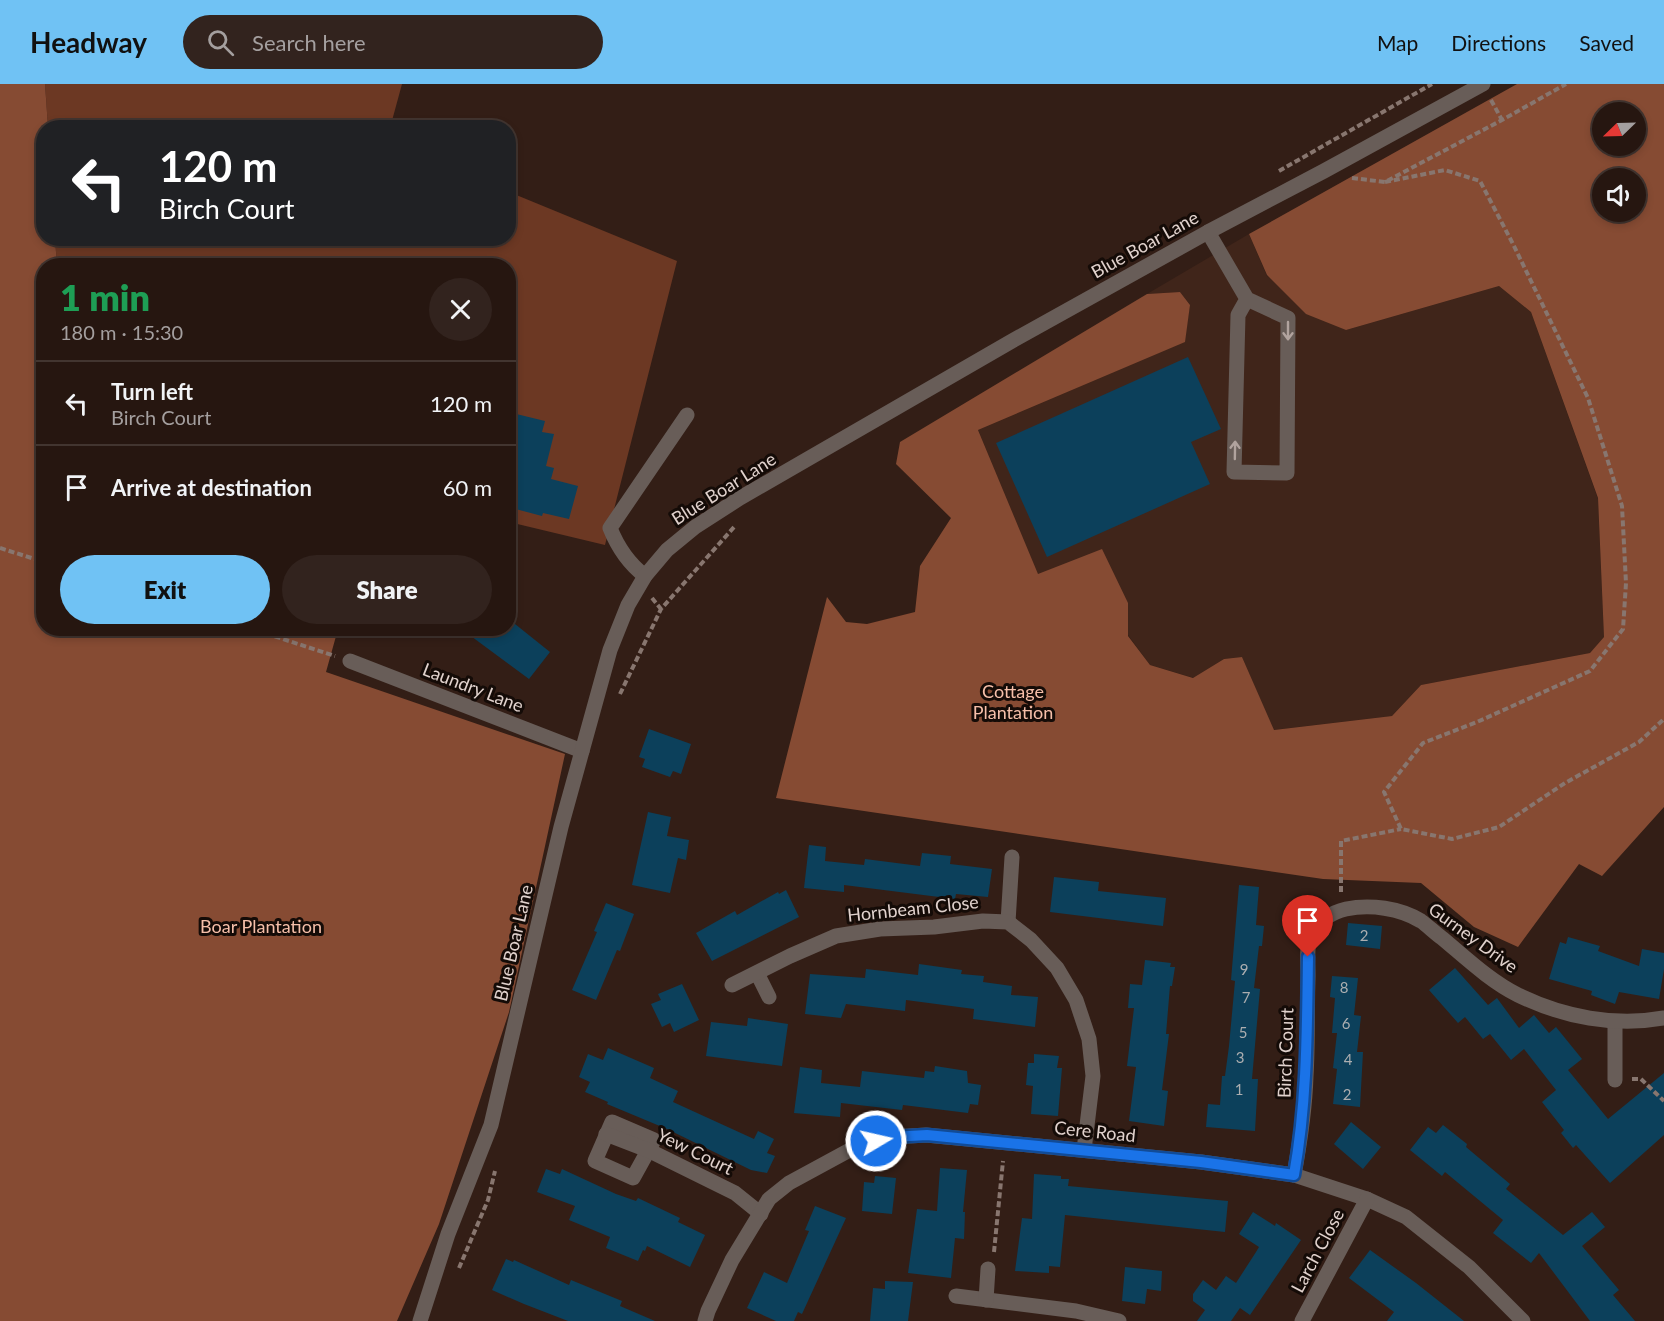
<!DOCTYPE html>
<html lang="en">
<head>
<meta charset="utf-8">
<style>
	:root { --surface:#261610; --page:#32231e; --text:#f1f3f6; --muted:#a49f9f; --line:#423530; --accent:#70c2f4 }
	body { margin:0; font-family:Lato,sans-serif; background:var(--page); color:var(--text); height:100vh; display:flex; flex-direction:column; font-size:22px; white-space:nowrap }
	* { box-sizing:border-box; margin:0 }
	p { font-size:20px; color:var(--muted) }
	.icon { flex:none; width:33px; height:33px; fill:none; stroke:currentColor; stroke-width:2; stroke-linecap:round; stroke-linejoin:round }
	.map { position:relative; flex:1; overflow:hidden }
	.sheet { position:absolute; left:36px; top:174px; width:480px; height:378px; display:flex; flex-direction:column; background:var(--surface); border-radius:24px; box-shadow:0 3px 9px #0003,0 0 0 2px var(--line) }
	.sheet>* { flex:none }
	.banner { position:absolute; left:36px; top:36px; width:480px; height:126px; border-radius:24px; box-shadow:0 3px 9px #0003,0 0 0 2px var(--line); background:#202124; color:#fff; overflow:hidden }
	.needle { width:39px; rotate:247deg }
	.controls { position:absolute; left:1592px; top:18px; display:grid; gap:12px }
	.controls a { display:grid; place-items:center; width:54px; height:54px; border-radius:50%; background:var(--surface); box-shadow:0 3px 9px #0003,0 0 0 2px var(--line); font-size:30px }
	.pin { position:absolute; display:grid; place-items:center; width:51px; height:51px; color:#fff; margin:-62px -26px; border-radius:50% 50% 50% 0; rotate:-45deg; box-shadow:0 0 6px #0007 }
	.pin .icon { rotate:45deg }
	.me { position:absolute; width:66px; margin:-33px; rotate:81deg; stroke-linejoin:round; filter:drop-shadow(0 0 4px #0008) }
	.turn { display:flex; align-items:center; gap:21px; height:126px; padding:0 24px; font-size:27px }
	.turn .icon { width:78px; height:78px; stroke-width:2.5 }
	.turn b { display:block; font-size:42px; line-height:51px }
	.round { display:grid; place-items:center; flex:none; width:63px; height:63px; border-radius:32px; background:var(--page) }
	.overview { display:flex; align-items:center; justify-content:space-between; height:102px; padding:0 24px }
	h1 { font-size:36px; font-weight:800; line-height:45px; color:#1e9e55 }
	.primary-button { display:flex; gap:12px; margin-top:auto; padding:12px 24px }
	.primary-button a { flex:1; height:69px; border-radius:36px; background:var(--accent); color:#111; font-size:24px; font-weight:800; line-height:69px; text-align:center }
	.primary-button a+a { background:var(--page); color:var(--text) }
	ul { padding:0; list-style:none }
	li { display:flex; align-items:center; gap:18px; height:84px; padding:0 24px; border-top:2px solid var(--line) }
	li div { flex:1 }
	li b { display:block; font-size:22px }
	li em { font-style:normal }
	header { display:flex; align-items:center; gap:36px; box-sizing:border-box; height:84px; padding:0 30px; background:var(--accent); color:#111 }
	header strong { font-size:28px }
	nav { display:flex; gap:33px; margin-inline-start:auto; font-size:21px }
	.search { width:420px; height:54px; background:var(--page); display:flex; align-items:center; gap:15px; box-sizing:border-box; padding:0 21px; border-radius:33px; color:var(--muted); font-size:22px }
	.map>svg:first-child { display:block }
	.built { fill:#40251a }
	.green { fill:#6c3823 }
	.forest { fill:#864b33; fill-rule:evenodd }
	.building { fill:#0c405b }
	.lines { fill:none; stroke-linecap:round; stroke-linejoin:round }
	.path { stroke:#88766f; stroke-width:4; stroke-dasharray:6 3; stroke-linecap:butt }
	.minor { stroke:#685d58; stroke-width:15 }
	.oneway { stroke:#b1a39e }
	.route-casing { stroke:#114b97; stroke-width:15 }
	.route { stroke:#1a73e8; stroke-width:10 }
	.labels { text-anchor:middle; stroke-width:6; stroke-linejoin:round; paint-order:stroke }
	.number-label { font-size:15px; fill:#acaeb0 }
	.street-label { font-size:18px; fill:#e1d2cd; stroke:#140b07 }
	.park-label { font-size:18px; fill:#f6bfa9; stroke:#140b07 }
</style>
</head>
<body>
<header>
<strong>Headway</strong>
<div class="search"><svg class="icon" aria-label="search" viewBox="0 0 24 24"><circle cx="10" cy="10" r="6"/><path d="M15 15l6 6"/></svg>Search here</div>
<nav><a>Map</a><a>Directions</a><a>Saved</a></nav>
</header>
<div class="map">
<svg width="1664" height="1237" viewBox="0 0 1664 1237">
	<rect width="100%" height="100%" fill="#331e16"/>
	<polygon class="built" points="1249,150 1267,192 1346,246 1499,202 1531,228 1598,415 1604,553 1590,569 1421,601 1392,632 1273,646 1242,573 1224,575 1194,594 1150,581 1128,551 1128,519 1038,491 978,346 1184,258 1190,221 1180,208 1147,210"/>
	<g class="green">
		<polygon points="45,0 402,0 390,44 48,43"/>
		<polygon points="509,108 677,177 605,461 509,438 508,182 57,181 55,155 508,154"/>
	</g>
	<g class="forest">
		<polygon points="0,0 45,0 48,43 44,44 44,154 55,155 57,181 44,182 44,544 338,545 326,588 565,670 509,928 439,1140 397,1237 0,1237"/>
		<path d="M1517 0H1664V723L1602 792 1579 780 1518 863 1474 843 1421 799 1323 795 776 714 827 513 846 538 867 540 915 528 920 482 951 434 896 380 900 358 1147 210 1180 208 1190 221 1185 258 978 346 1038 490 1102 465 1128 519V552L1150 581 1193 594 1224 575 1242 573 1274 646 1392 632 1421 601 1590 569 1604 553 1598 414 1531 228 1499 202 1346 246 1306 230 1267 191 1249 150ZM1602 28H1635V62H1602ZM1602 94H1635V128H1602Z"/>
	</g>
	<g class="building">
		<polygon points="1188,273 1221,345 1191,358 1210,400 1047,473 996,359"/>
		<polygon points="508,328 545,337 542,348 554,350 546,382 554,384 551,395 578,402 569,435 543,429 542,432 508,423"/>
		<polygon points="510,536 550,568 529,595 460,544 508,544"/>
		<polygon points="649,645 691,660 681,690 673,687 670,693 642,683 645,675 639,673"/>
		<polygon points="648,728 671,733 667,752 689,756 686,776 678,774 670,809 632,801"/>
		<polygon points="809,761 826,763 825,777 864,781 865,775 920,782 922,769 951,772 950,780 992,785 988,813 956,810 955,815 844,801 844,808 804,804"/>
		<polygon points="1054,793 1099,798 1098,807 1166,814 1163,842 1050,828"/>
		<polygon points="1239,801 1259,803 1256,841 1264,842 1262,862 1259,862 1254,904 1260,905 1252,995 1258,995 1255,1047 1206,1043 1208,1020 1220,1021 1222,992 1225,992 1229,962 1235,897 1231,896"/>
		<polygon points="786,806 799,833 712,877 696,849 735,827 737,831 778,808 779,810"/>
		<polygon points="606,819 634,830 620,867 617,866 596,916 572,906 597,848 594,847"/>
		<polygon points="1348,839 1382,842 1380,865 1346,861"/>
		<polygon points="1568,853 1600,862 1598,867 1639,882 1642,865 1664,869 1664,885 1659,915 1619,908 1615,920 1591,911 1592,907 1549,895 1560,858 1566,860"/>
		<polygon points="1145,876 1171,879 1170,883 1175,883 1172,902 1170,902 1166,950 1169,950 1162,1006 1168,1007 1164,1042 1129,1037 1136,983 1127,982 1134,924 1128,924 1130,900 1142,901"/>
		<polygon points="919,880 962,886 961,890 984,892 983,898 1012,902 1011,911 1038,913 1035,943 973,935 974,925 906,916 905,927 846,920 841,934 805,930 810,890 865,894 866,885 918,891"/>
		<polygon points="1455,884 1488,921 1497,914 1519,944 1534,931 1549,949 1556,943 1582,975 1568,986 1608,1035 1664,989 1664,1051 1610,1099 1576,1061 1573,1064 1561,1049 1564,1046 1542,1018 1556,1006 1524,965 1511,976 1490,950 1483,955 1465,933 1458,939 1429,906"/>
		<polygon points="1332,892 1358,894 1354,931 1361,932 1357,968 1363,968 1360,1023 1333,1020 1337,985 1333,984 1337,949 1332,949 1335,914 1330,913"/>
		<polygon points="682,900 699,936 674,948 670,939 662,943 651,920 661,916 658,910"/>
		<polygon points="748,934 788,940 782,982 706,972 711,938 747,942"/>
		<polygon points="608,964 654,984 650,994 678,1007 673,1018 754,1055 758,1047 774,1055 767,1069 775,1072 767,1089 751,1086 667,1045 607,1020 608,1018 585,1008 590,998 579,993 588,970 603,976"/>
		<polygon points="1034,970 1059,972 1057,984 1062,984 1058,1032 1031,1030 1033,1002 1026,1001 1028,979 1034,979"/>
		<polygon points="935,982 967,987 968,999 981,1001 978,1021 970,1020 968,1029 903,1021 902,1026 841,1019 840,1033 794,1029 800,983 822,986 821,999 860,1003 862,987 924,994 925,987 934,988"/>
		<polygon points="1351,1038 1381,1063 1363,1085 1334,1060"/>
		<polygon points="1443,1041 1467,1060 1466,1063 1510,1100 1506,1105 1563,1151 1592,1128 1605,1143 1582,1162 1619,1206 1613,1211 1635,1237 1590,1237 1539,1169 1531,1179 1493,1149 1503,1136 1445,1088 1442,1092 1410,1066 1428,1043 1436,1049"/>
		<polygon points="940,1084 967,1086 963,1128 965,1128 964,1155 955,1154 951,1194 908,1189 917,1125 937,1127"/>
		<polygon points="546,1085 560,1090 562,1085 616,1110 636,1117 638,1114 680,1134 678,1138 705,1151 690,1183 647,1162 645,1167 643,1166 638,1177 606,1164 610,1153 569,1136 575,1122 537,1108"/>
		<polygon points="1034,1090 1061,1092 1061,1095 1069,1095 1068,1102 1228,1117 1225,1148 1065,1131 1060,1183 1049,1182 1049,1189 1015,1187 1022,1134 1032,1135"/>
		<polygon points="875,1092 896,1094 892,1130 862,1127 864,1098 874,1099"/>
		<polygon points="815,1122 846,1134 802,1230 798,1228 794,1237 776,1237 747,1224 764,1188 787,1199 809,1147 805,1146"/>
		<polygon points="1253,1128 1275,1142 1276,1139 1301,1156 1250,1231 1240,1224 1231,1237 1197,1237 1205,1226 1193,1217 1193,1210 1203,1196 1216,1206 1226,1192 1236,1199 1256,1168 1259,1163 1239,1150"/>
		<polygon points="1370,1166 1416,1199 1464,1237 1387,1237 1394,1228 1349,1194"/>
		<polygon points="506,1175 513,1178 514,1176 569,1201 571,1196 622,1217 620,1222 655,1237 568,1237 524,1220 492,1206"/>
		<polygon points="1125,1183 1162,1187 1161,1207 1147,1205 1145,1220 1122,1217"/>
		<polygon points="885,1197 913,1198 908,1237 870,1237 873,1204 885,1205"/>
	</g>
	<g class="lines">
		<g class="path">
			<polyline points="1491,16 1502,36"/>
			<polyline points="1279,87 1432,0"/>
			<polyline points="1352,94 1385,98 1502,36 1566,0"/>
			<polyline points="1385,98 1445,86 1480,97 1513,160 1588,314 1622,422 1626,499 1623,545 1590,587 1477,638 1423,659 1384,708 1401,745 1452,755 1499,743 1565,699 1639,658 1664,635"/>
			<polyline points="0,464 44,478"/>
			<polyline points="652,514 661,525"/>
			<polyline points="249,544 335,572"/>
			<polyline points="620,610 661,525 735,442"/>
			<polyline points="1341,808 1341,757 1401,745"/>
			<polyline points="1632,995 1641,995 1664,1017"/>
			<polyline points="994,1168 1003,1077"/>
			<polyline points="459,1184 488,1116 495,1087"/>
		</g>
		<g class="minor">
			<polyline points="1208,148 1247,215 1288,234 1287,389 1234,388 1238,231 1247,215"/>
			<path d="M645 492C628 479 618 464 610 444L687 331"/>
			<polyline points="350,577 582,667"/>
			<polyline points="1008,838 1012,773"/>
			<polyline points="757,889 769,913"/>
			<polyline points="732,901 790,872 836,852 880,845 934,843 983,837 1008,838 1031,856 1057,884 1076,916 1089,955 1093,992 1084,1066"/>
			<polyline points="1615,996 1615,938"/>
			<polygon points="612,1038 654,1056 633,1094 595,1077"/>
			<polyline points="606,1050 650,1067 735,1109 761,1130"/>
			<path d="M1294 1091C1300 1058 1305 1025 1306 992 1308 959 1307 925 1308 892 1308 880 1306 862 1311 851 1317 838 1332 828 1346 825 1370 820 1400 824 1421 837 1428 842 1435 849 1442 854 1466 874 1490 897 1518 911 1563 933 1615 943 1664 934"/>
			<polyline points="956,1212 1076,1227 1119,1237"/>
			<polyline points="986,1216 988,1185"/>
			<polyline points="420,1237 448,1150 491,1041 561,743 610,566 628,521 645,492 667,466 695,443 740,414 1012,257 1208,148 1324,87 1483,0"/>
			<polyline points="705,1237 708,1227 732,1176 769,1115 789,1099 859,1061 892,1053 926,1051 1201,1078 1294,1091 1367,1115 1406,1133 1469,1183 1523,1237"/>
			<polyline points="1302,1237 1367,1115"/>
		</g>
	</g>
	<defs><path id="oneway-shaft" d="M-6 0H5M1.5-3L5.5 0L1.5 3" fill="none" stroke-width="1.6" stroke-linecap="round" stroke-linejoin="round" transform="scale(1.5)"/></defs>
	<g class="oneway">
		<use href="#oneway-shaft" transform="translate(1288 247) rotate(90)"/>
		<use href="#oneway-shaft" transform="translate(1235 366) rotate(-89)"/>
	</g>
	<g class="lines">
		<g class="route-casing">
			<path id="route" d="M876 1057 892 1053 927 1051 1201 1078 1294 1091C1307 1019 1307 946 1308 873"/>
		</g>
		<use href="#route" class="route"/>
	</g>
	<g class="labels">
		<g class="number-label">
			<text x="1364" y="857">2</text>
			<text x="1244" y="891">9</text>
			<text x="1344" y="909">8</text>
			<text x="1246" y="919">7</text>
			<text x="1346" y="945">6</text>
			<text x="1243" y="954">5</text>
			<text x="1240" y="979">3</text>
			<text x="1348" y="981">4</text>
			<text x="1239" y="1011">1</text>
			<text x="1347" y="1016">2</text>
		</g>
		<g class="street-label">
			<text transform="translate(1145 161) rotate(-29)" y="6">Blue Boar Lane</text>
			<text transform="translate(724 405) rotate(-32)" y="6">Blue Boar Lane</text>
			<text transform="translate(473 604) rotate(21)" y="6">Laundry Lane</text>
			<text transform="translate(913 825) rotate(-6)" y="6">Hornbeam Close</text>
			<text transform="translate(1473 854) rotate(36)" y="6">Gurney Drive</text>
			<text transform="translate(514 859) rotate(-77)" y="6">Blue Boar Lane</text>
			<text transform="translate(1286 969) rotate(-88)" y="6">Birch Court</text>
			<text transform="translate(1095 1048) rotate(6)" y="6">Cere Road</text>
			<text transform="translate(695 1068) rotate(26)" y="6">Yew Court</text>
			<text transform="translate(1318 1167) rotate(-62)" y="6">Larch Close</text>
		</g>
		<g class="park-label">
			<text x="1013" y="614">Cottage<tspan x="1013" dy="21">Plantation</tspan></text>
			<text x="261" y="849">Boar Plantation</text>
		</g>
	</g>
</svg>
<div class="controls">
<a><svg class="needle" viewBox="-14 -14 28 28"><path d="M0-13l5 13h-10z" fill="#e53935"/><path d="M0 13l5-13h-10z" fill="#a49f9f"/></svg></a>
<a><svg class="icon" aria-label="sound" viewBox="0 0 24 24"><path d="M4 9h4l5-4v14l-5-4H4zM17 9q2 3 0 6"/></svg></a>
</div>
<div class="pin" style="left:1308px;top:873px;background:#d93025"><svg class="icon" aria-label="arrive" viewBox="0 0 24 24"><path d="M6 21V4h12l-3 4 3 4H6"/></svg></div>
<svg class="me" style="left:876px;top:1057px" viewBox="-20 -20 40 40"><circle r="17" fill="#1a73e8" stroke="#fff" stroke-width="3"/><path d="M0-11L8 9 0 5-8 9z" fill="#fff"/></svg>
<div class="banner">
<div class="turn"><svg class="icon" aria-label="left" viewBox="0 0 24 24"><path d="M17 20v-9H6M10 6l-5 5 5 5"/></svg><div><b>120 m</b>Birch Court</div></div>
</div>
<section class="sheet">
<div class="overview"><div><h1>1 min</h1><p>180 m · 15:30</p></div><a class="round"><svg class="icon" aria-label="close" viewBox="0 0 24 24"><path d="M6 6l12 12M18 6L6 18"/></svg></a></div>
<ul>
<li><svg class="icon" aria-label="left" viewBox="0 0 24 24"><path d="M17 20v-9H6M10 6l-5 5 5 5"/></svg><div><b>Turn left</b><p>Birch Court</p></div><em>120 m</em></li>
<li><svg class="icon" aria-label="arrive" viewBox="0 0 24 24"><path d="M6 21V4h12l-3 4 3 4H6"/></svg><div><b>Arrive at destination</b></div><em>60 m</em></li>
</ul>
<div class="primary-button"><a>Exit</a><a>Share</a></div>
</section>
</div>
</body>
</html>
